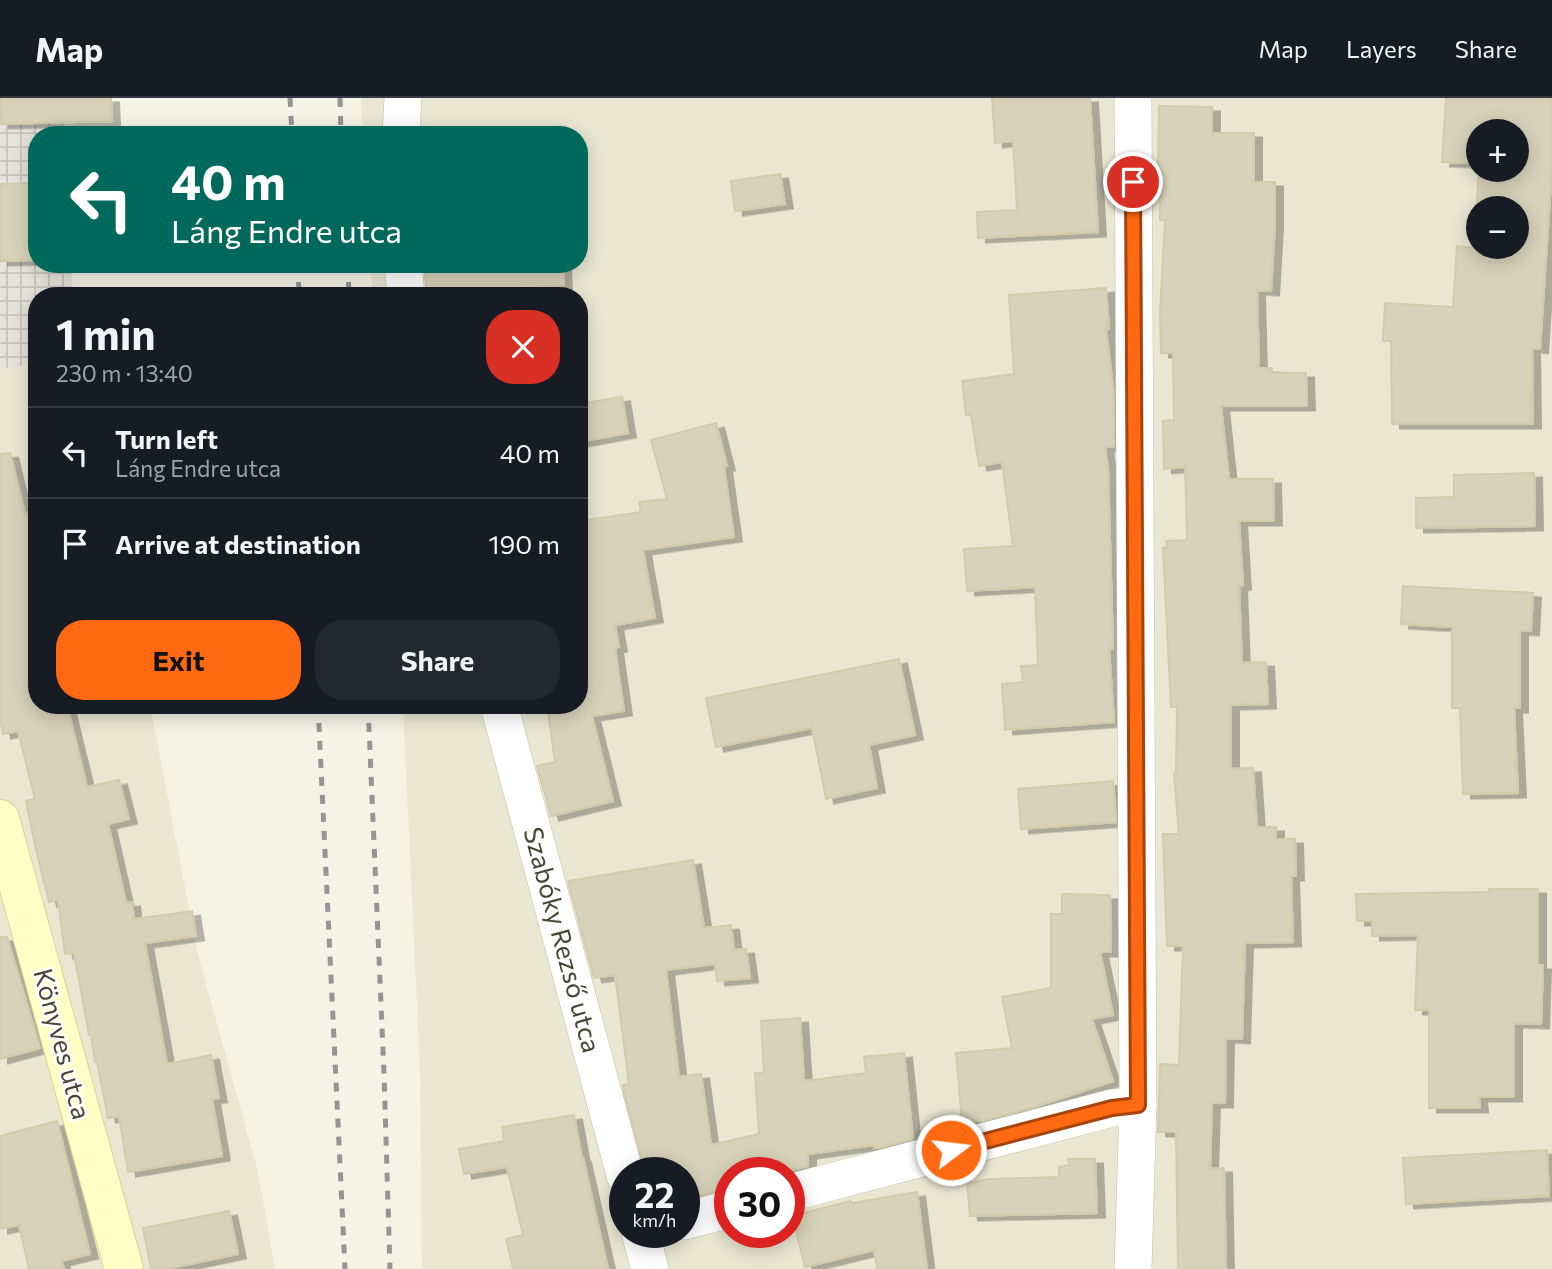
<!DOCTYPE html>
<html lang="en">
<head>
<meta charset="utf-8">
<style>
	:root { --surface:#171b24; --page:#242831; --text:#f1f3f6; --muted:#9ea1a6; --line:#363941; --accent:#ff6911 }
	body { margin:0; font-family:Commissioner,sans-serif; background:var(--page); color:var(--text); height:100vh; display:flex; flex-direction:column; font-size:26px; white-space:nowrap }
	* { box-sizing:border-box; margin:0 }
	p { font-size:23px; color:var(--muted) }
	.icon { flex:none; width:38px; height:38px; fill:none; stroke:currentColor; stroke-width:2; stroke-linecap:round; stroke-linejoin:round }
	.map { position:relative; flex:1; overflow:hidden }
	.drawer { position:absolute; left:28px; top:189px; width:560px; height:427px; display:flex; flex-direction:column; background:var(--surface); border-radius:28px; box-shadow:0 4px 18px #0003 }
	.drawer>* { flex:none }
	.banner { position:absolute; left:28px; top:28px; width:560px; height:147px; border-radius:28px; box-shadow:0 4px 18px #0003; background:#00695c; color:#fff; overflow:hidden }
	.buttons { position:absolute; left:1466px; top:21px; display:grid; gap:14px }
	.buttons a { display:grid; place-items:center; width:63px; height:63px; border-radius:50%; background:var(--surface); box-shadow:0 4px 18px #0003; font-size:35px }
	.speed { position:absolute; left:609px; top:1059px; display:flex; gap:14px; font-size:35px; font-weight:700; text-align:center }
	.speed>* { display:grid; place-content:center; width:91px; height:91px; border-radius:50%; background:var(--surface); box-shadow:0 4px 18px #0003; line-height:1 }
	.speed small { font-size:18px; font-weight:400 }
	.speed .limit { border:10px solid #d22; background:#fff; color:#111 }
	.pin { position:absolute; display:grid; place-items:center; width:60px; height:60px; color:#fff; margin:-30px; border:4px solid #fff; border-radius:50%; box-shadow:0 2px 7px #0007 }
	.me { position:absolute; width:77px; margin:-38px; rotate:75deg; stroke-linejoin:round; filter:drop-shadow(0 0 5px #0008) }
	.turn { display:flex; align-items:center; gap:24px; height:147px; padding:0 28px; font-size:32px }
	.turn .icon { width:91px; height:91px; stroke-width:2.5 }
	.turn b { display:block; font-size:49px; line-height:60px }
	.round { display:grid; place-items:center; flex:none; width:74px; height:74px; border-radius:28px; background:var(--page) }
	.overview { display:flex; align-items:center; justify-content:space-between; height:119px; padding:0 28px }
	h1 { font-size:42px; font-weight:700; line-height:52px }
	.primary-button { display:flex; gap:14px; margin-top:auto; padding:14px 28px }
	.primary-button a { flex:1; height:80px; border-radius:28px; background:var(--accent); color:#111; font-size:28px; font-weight:700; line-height:80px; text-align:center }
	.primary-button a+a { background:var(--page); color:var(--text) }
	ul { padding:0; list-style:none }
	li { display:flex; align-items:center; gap:21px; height:91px; padding:0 28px; border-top:2px solid var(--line) }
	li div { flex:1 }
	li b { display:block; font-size:26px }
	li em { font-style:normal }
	header { display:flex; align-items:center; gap:42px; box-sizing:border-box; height:98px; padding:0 35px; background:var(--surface); border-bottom:2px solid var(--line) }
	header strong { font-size:33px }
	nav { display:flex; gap:38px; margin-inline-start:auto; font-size:24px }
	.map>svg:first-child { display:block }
	.residential { fill:#e9e7d2; fill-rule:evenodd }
	.industrial { fill:url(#industrial-grid) }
	.building { fill:#d7d2b9; stroke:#d2ccab; stroke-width:2; fill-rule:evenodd; filter:url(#shadow) }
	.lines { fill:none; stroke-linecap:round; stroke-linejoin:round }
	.minor-casing { stroke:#c1bda6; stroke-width:38 }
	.secondary-casing { stroke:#d9d58f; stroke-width:40 }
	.minor { stroke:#fff; stroke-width:37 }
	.secondary { stroke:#fffec4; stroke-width:38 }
	.rail { stroke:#959595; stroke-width:5; stroke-dasharray:9 9; stroke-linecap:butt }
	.route-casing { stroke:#a6440b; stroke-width:18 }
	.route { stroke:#ff6911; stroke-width:12 }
	.labels { text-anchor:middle; stroke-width:5; stroke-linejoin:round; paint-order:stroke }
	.street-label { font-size:26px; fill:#474433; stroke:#fff }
</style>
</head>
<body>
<header>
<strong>Map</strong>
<nav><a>Map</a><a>Layers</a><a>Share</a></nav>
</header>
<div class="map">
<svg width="1552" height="1171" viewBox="0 0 1552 1171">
	<defs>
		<pattern id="industrial-grid" width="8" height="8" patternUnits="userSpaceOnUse" patternTransform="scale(1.75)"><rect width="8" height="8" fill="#e6e3da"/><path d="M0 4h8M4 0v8" fill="none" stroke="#c7c4bc"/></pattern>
		<filter id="shadow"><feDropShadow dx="8" dy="4.5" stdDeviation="0" flood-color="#0004"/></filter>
	</defs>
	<rect width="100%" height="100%" fill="#f4f3e4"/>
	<g class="residential">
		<path d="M361 0H1552V1171H422L420 972 403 607H579V198H372L371 166H579V37H363ZM1479 33H1517V72H1479ZM1479 110H1517V149H1479ZM625 1074H684V1134H625ZM730 1074H789V1134H730Z"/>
		<polygon points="37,265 37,607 150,607 198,857 257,1070 275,1171 0,1171 0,272"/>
	</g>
	<polygon class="industrial" points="0,0 62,0 64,37 37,37 37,166 71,166 73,198 37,198 37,265 0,272"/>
	<g class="building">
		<polygon points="0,0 111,0 112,23 1,26"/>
		<polygon points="992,0 1090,0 1098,134 978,140 977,114 1017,112 1013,43 995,45"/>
		<path d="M1446 0H1552V69L1540 251 1532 250 1533 326H1392L1391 243H1383L1385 205 1453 209 1457 148 1474 150 1479 72H1517V33H1479V65L1442 64ZM1479 110H1517V149H1479Z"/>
		<polygon points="1159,8 1212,9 1212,35 1254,35 1254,84 1275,84 1275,126 1271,193 1257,192 1259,270 1272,270 1272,275 1306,275 1307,308 1221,308 1229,381 1273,381 1274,423 1239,423 1243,487 1239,488 1242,565 1266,564 1268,606 1231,607 1231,671 1253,670 1257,729 1276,729 1276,741 1295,741 1296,778 1291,778 1293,844 1245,845 1242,941 1226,940 1225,1005 1212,1005 1210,1071 1224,1070 1226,1171 1178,1171 1176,1034 1158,1034 1160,966 1179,967 1183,848 1167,848 1163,736 1179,736 1174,676 1176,676 1177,609 1171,609 1163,450 1167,450 1166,443 1187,442 1185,369 1164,371 1163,323 1174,322 1173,255 1161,255 1160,215 1165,122 1160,122 1160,72 1158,71"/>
		<polygon points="780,76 785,106 735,113 731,83"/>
		<polygon points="37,85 37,162 0,163 0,86"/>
		<polygon points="424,166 563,166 564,187 427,196"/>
		<polygon points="1106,190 1109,231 1106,231 1113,289 1114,348 1105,349 1108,370 1113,551 1109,551 1114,624 1005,632 1002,586 1023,584 1021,568 1038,567 1035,489 967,493 964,451 1013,448 1002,364 979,368 971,317 966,317 962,283 1014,276 1009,197"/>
		<polygon points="622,299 628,335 579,344 579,306"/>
		<polygon points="716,325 727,368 724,369 734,439 643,452 655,520 615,527 619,549 615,550 624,613 592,618 613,703 551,718 537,668 555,664 547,607 579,607 579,423 641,414 639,404 667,401 651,342"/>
		<polygon points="10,355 25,416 27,415 36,452 33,453 37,474 37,607 67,607 87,689 119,682 129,721 108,726 126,805 132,804 134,821 192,813 196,838 145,845 167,966 211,957 219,1000 212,1001 222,1058 128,1074 119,1018 108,1020 97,964 95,964 91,937 89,937 74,855 65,856 58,802 49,804 36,752 26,703 35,701 18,633 3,636 0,620 0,356"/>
		<polygon points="1534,375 1535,428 1416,430 1416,400 1454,399 1454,377"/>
		<polygon points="1403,488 1533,495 1531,533 1520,532 1520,610 1514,610 1518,695 1463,696 1460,610 1452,610 1452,529 1401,526"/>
		<polygon points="899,561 915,637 869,647 877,690 826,701 812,630 716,649 706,600"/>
		<polygon points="1113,683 1116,724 1021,731 1018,691"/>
		<polygon points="693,762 704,830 731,827 734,852 746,851 750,880 717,883 715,866 666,872 679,979 701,976 711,1047 759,1036 755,975 764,975 761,923 800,920 804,983 866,975 864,959 904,955 913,1041 880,1049 874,1050 874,1047 808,1056 808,1068 784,1074 730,1074 730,1091 684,1101 684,1074 645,1074 624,994 623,987 629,986 615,877 594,880 568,783"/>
		<polygon points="1489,791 1538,791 1538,867 1543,867 1541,926 1514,925 1514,999 1479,999 1480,1010 1429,1010 1429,912 1415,912 1418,837 1372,838 1372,823 1357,823 1356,796 1489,794"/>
		<polygon points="1062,796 1110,797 1111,854 1100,854 1113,917 1092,921 1113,983 1034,1009 984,1022 962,1024 956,955 1012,950 1002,899 1051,890 1051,816 1062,816"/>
		<polygon points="0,839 7,839 40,950 0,961"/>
		<polygon points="574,1017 582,1061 583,1060 608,1171 513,1171 506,1141 523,1137 507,1069 464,1076 459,1051 504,1043 502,1029"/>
		<polygon points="57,1023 90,1156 61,1163 64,1171 29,1171 19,1127 0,1131 0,1038"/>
		<polygon points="1547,1052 1549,1098 1406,1106 1403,1060"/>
		<polygon points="1068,1061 1095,1061 1097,1115 970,1118 967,1085 990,1081 1059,1079 1059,1069 1069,1067"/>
		<polygon points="917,1094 927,1171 877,1171 874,1152 805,1169 792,1118 851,1103 852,1105"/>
		<polygon points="229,1113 238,1156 166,1171 151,1171 143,1130"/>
	</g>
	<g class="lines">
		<g class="minor-casing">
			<g id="minor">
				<polyline points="1133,0 1138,1007 1133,1171"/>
				<polyline points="401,37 403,0"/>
				<polyline points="403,166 406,198"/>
				<polyline points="499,607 625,1077"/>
				<polyline points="789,1095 1112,1010 1138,1007"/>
				<polyline points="684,1123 730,1111"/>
				<polyline points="640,1134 650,1171"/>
			</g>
		</g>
		<g class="secondary-casing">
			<polyline id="secondary" points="0,721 124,1171"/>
		</g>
		<use href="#minor" class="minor"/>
		<use href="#secondary" class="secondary"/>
		<g class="rail">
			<polyline points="290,0 292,37"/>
			<polyline points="340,0 341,37"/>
			<polyline points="298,166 299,198"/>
			<polyline points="348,166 349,198"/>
			<polyline points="318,607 345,1171"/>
			<polyline points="368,607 384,975 390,1171"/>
		</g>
	</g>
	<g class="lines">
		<g class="route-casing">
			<polyline id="route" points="951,1052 1112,1010 1138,1007 1133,84"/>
		</g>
		<use href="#route" class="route"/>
	</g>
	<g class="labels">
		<g class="street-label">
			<text transform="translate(562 842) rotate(75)" y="9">Szabóky Rezső utca</text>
			<text transform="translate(62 946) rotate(75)" y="9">Könyves utca</text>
		</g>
	</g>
</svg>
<div class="buttons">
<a>+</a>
<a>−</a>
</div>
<div class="speed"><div>22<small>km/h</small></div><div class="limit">30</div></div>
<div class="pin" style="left:1133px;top:84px;background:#d93025"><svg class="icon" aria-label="arrive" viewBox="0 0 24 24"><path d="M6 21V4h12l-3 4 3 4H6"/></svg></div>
<svg class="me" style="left:951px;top:1052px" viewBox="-20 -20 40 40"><circle r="17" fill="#ff6911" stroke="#fff" stroke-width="3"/><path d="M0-11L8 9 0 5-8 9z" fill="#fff"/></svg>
<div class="banner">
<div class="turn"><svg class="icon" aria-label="left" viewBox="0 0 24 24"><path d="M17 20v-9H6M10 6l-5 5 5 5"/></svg><div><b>40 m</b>Láng Endre utca</div></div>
</div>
<section class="drawer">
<div class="overview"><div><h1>1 min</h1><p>230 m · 13:40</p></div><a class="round" style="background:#d93025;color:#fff"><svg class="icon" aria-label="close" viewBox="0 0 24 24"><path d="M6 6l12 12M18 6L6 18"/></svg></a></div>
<ul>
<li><svg class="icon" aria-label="left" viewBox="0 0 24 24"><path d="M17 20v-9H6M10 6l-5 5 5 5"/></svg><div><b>Turn left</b><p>Láng Endre utca</p></div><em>40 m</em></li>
<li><svg class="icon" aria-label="arrive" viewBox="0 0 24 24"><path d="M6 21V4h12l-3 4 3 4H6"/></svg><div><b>Arrive at destination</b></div><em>190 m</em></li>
</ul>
<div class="primary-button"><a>Exit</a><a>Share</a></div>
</section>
</div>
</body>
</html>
